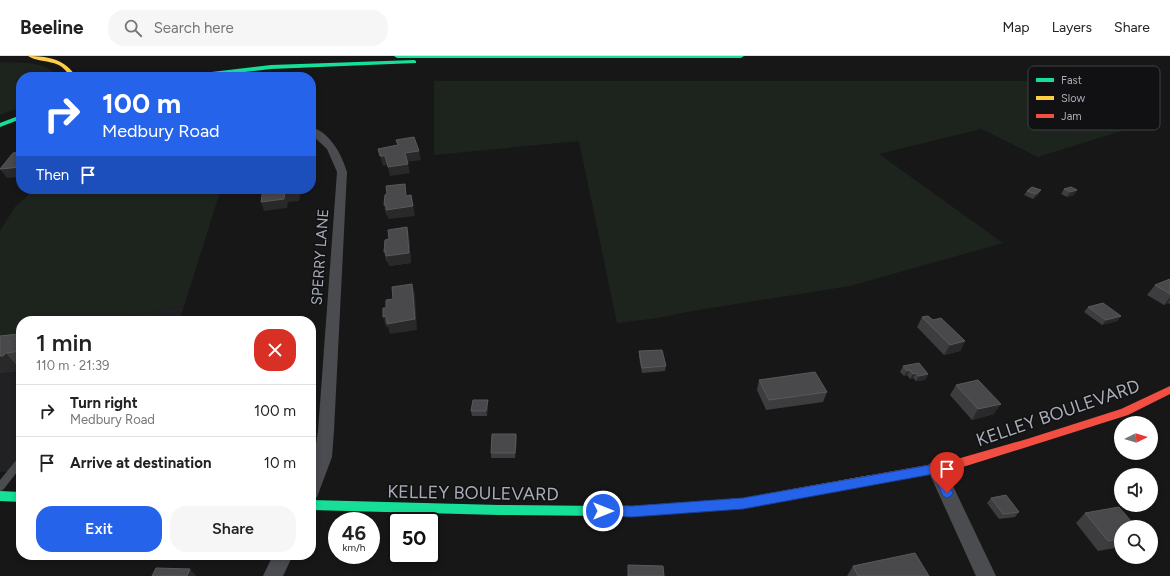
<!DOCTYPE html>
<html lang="en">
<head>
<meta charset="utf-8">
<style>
	:root { --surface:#fff; --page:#f6f6f6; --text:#222; --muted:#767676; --line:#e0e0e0; --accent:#2563eb }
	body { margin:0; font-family:Figtree,sans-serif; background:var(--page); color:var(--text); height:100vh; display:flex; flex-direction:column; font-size:15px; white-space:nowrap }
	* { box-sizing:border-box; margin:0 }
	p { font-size:13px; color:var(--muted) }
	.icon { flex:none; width:22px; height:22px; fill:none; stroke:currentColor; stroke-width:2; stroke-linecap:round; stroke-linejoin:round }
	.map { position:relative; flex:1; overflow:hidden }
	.drawer { position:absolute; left:16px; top:260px; width:300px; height:244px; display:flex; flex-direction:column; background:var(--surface); border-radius:16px; box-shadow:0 2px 6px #0003 }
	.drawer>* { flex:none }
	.top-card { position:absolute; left:16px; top:16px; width:300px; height:122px; border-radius:16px; box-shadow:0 2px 6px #0003; background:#2563eb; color:#fff; overflow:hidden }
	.needle { width:26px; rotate:85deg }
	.buttons { position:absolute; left:1114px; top:360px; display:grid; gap:8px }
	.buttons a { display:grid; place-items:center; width:44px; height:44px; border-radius:50%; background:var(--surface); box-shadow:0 2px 6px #0003; font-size:20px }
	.speed { position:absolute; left:328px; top:456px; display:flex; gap:8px; font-size:20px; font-weight:700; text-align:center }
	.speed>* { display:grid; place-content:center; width:52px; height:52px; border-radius:50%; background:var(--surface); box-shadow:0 2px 6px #0003; line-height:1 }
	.speed small { font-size:10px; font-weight:400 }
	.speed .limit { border:2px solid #111; border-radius:6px; background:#fff; color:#111 }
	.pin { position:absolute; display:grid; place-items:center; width:34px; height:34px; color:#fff; margin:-41px -17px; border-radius:50% 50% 50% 0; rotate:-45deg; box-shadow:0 0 4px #0007 }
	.pin .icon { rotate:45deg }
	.me { position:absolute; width:44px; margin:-22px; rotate:90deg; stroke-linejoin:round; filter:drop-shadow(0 0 3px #0008) }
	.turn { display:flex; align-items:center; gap:14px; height:84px; padding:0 20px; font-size:18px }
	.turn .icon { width:52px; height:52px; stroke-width:2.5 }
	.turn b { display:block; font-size:28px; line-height:34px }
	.then { display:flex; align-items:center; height:38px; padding:0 20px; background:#0003; gap:8px; font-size:15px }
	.round { display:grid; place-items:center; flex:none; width:42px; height:42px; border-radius:16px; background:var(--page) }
	.summary { display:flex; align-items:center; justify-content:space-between; height:68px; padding:0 20px }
	h1 { font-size:24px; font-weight:600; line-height:30px }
	.button { display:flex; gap:8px; margin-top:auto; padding:8px 20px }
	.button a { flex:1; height:46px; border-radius:16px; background:var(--accent); color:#fff; font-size:16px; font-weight:600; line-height:46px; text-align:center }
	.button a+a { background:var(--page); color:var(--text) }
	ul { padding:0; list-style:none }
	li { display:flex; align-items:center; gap:12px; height:52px; padding:0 20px; border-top:1px solid var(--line) }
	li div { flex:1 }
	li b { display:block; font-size:15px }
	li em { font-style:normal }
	header { display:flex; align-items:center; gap:24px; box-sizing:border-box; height:56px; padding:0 20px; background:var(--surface); border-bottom:1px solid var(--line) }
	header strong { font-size:19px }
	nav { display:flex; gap:22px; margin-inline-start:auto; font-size:14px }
	.search { width:280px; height:36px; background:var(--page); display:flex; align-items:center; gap:10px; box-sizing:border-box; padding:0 14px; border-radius:16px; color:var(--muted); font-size:15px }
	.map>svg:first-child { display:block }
	.built { fill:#212123 }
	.green { fill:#1d241e }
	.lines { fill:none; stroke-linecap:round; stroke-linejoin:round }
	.lane { fill:#4b4c50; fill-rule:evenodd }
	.street { fill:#4b4c50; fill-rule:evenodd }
	.fast { fill:#16e098; fill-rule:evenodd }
	.slow { fill:#ffcf43; fill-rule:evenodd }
	.jam { fill:#f24e42; fill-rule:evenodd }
	.wall { fill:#3d3d3f }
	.shaded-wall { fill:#29292a }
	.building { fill:#49494c; stroke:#58595d }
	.route { fill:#2563eb; stroke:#184099 }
	.labels { text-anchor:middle; stroke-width:3; stroke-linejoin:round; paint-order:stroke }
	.street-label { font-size:15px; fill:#a8adb8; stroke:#111113 }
	.near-street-label { font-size:18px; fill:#a8adb8; stroke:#111113 }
	.key { fill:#111113; stroke:#3e4045; stroke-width:1 }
	.key-label { font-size:11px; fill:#a8adb8 }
</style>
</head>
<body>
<header>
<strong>Beeline</strong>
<div class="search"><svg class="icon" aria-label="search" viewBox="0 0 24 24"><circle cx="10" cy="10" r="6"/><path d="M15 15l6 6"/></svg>Search here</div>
<nav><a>Map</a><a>Layers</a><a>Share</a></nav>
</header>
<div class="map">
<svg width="1170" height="520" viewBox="0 0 1170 520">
	<rect width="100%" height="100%" fill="#171717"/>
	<g class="built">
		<polygon points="184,250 179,265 103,265"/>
		<polygon points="21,280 21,415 0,416 0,284"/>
	</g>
	<g class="green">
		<path d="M0 6C17 7 47 4 58 21H21V51L0 59Z"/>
		<polygon points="434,25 1145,25 1075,45 1134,71 1038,101 981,73 879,98 1003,187 850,230 692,255 658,262 617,267 579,85 434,99"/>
		<polygon points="35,133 221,133 184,250 103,265 21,265 21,280 0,284 0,175 15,151"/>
	</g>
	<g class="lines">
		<polygon class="lane" points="21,401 21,411 3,434 0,435 0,424 18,402"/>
		<g class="street">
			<path d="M311 71C330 76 342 99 347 116L334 375 332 401 317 441 311 443V410L314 401 318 375 337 116 327 93 311 78Z"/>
			<polygon points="936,405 942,407 996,520 976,520 927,412 930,407"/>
			<polygon points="273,499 293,499 283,520 263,520"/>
		</g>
		<g class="fast">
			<polygon points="394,0 744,0 741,2 397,2"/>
			<polygon points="414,4 416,5 416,7 271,13 200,21 183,21 186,19 271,9"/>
			<polygon points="21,59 21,63 0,71 0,67"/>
			<polygon points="0,435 21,436 21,446 0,445"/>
			<polygon points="311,444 499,449 604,450 608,451 610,455 608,459 604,460 499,459 311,454"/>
		</g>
		<g class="slow">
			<path d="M28 0C47 0 66 3 76 21H70C60 1 43 9 28 0Z"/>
			<polygon points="871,419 875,421 877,424 875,427 871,429 743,452 633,460 604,460 600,459 598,455 600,451 604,450 633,450 743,442"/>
		</g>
		<polygon class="jam" points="1170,330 1170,338 1128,359 1027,391 950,415 871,429 867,427 865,424 867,421 871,419 950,405 1027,383 1121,353"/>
	</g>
	<g class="wall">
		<polygon points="1064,133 1074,139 1067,141 1061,138"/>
		<polygon points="1041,134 1038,139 1033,143 1024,139 1027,135"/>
		<polygon points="407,171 409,181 411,207 389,210 388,205 387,206 384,196 389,183"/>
		<polygon points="1170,223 1170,248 1168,247 1164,249 1147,239 1155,229"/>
		<polygon points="1088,251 1121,260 1117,265 1102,269 1084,256"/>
		<polygon points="922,261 933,264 965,285 960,295 944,299 917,271"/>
		<polygon points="18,278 21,282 21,311 19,312 16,315 0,317 0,280"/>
		<polygon points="639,295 666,310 665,315 642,317 639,301"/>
		<polygon points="903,310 928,318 925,324 916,325 913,322 910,323 907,319 904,320 900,316"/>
		<polygon points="759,324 827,336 823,346 766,354 757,334"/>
		<polygon points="956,329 994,358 972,364 950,339"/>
		<polygon points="488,344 488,349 487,360 472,360 471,355"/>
		<polygon points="516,378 517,383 515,402 491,402 491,397"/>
		<polygon points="991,442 1019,456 1015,461 999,463 987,447"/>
		<polygon points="1085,457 1121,471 1121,491 1098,495 1076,467"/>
		<polygon points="853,510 929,520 847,520"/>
	</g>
	<g class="shaded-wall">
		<polygon points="419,95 421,104 407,106 405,97"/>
		<polygon points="380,100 385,100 387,109 383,110"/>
		<polygon points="408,108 410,117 390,120 388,111"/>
		<polygon points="21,110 21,121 7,122 0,113"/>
		<polygon points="296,133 300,133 301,136 299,145 288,146 287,152 264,155 261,146 285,136"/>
		<polygon points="1041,134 1038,139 1033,143 1036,138"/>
		<polygon points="1077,134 1074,139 1067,141 1070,136"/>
		<polygon points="411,139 413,149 415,160 389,163 387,159 386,159 384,149"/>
		<polygon points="407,171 409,181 411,207 389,210 386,200"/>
		<polygon points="412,228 415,238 417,274 390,278 388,271 386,271 383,261 386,260"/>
		<polygon points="1170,241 1170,244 1168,247 1164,249"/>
		<polygon points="1121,260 1117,265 1102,269 1106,264"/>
		<polygon points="18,278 21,282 21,291 15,283"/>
		<polygon points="965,285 960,295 944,299 950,289"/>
		<polygon points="6,297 19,312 16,315 0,317 0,300"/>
		<polygon points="910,314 907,319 904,320 907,315"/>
		<polygon points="916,317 913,322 910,323 913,318"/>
		<polygon points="928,318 925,324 916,325 919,320"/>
		<polygon points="488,344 488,349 487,360 486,355"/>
		<polygon points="1001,348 994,358 972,364 978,353"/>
		<polygon points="516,378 517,383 515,402 515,397"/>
		<polygon points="190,513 196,520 187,520"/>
	</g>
	<g class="building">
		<polygon points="414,81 419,95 405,97 408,108 388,111 385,100 380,100 378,93 398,89 396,84"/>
		<polygon points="21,96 21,111 0,113 13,97"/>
		<polygon points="405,128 406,140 411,139 413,150 386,154 386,149 384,149 385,139 387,138 386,130"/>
		<polygon points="1032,131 1041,134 1036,138 1027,135"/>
		<polygon points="1071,131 1077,134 1070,136 1064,133"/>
		<polygon points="263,133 296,133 296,135 285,136 284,143 261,146"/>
		<polygon points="407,171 409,197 386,200 386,195 384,196 385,184 389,183 388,174"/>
		<polygon points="1170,223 1170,238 1155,229"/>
		<polygon points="412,228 415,263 387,268 386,260 383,261 383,252 386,252 386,244 393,243 392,231"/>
		<polygon points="1103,247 1121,260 1106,264 1088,251"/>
		<polygon points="928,260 933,264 941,262 965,285 950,289 922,261"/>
		<polygon points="18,278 15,283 21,283 21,295 6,297 3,300 0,300 0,280"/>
		<polygon points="662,294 666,310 642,312 639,295"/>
		<polygon points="919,307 928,318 919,320 916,317 913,318 910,314 907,315 903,310"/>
		<polygon points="815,316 827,336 769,344 759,324"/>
		<polygon points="978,324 1001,348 978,353 956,329"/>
		<polygon points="473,344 488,344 486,355 471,355"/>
		<polygon points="492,378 516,378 515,397 491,397"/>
		<polygon points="1006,439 1019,456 1003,458 991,442"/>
		<polygon points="1119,451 1136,471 1121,471 1121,483 1108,485 1085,457"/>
		<polygon points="915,497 929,520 858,520 853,510"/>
		<polygon points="628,509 663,510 664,520 628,520"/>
		<polygon points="156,512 190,513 187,520 152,520"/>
	</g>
	<polygon class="route" points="936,408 940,409 951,433 953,437 951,440 947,442 943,440 933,418 743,453 632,461 603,460 599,459 597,455 599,451 603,449 632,450 743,442"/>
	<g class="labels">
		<g class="street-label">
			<text transform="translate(320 201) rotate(-86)" y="5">SPERRY LANE</text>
		</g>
		<g class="near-street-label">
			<text transform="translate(1058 357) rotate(-19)" y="6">KELLEY BOULEVARD</text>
			<text transform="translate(473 437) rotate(1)" y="6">KELLEY BOULEVARD</text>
		</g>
	</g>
	<rect x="1028" y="10" width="132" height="64" rx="6" class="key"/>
	<rect x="1036" y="22" width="18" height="4" fill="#16e098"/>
	<rect x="1036" y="40" width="18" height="4" fill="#ffcf43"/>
	<rect x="1036" y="58" width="18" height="4" fill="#f24e42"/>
	<g class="key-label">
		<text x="1061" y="28">Fast</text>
		<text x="1061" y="46">Slow</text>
		<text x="1061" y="64">Jam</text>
	</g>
</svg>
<div class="buttons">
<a><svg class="needle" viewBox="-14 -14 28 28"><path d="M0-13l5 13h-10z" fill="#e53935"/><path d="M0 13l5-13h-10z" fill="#767676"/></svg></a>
<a><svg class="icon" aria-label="sound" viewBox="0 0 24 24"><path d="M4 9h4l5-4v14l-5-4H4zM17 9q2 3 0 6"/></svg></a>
<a><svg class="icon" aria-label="search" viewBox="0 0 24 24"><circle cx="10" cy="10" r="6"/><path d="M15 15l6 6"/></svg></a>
</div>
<div class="speed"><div>46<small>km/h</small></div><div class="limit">50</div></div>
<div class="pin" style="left:947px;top:437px;background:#d93025"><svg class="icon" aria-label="arrive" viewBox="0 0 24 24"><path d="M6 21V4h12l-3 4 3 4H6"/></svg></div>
<svg class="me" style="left:603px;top:455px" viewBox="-20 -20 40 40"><circle r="17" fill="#2563eb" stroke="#fff" stroke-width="3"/><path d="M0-11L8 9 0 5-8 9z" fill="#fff"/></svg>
<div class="top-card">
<div class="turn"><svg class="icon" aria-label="right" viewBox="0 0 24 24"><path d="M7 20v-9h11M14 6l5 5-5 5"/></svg><div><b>100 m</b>Medbury Road</div></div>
<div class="then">Then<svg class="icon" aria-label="arrive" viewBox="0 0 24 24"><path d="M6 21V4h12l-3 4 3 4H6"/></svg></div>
</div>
<section class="drawer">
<div class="summary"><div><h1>1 min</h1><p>110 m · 21:39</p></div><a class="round" style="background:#d93025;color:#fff"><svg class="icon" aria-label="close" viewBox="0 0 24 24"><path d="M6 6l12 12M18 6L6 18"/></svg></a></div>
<ul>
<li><svg class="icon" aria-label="right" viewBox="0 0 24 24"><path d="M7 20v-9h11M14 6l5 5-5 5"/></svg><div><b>Turn right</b><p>Medbury Road</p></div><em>100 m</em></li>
<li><svg class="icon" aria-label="arrive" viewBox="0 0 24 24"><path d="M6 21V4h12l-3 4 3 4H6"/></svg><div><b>Arrive at destination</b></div><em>10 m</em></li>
</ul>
<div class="button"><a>Exit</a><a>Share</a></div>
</section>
</div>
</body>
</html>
